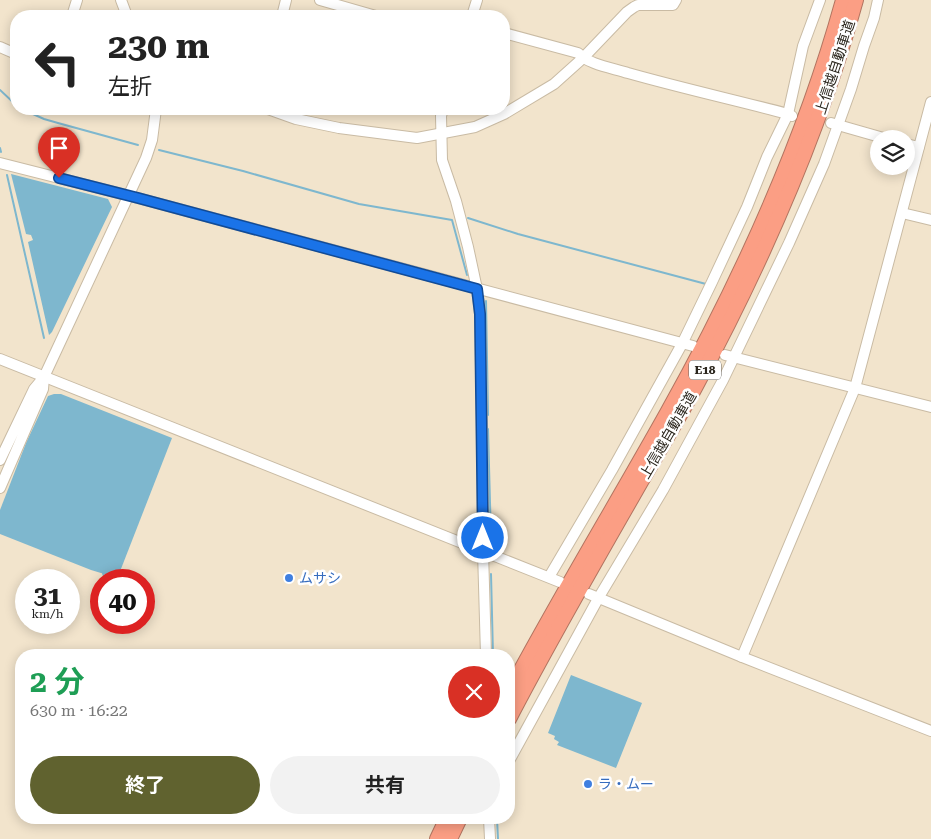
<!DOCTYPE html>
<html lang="ja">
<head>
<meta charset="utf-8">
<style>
	:root { --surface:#fff; --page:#f2f2f2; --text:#222; --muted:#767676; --accent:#60622f }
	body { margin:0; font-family:"Roboto Serif","Noto Sans JP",serif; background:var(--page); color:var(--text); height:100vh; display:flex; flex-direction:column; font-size:19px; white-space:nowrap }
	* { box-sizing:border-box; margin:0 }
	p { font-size:16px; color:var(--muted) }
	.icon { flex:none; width:28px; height:28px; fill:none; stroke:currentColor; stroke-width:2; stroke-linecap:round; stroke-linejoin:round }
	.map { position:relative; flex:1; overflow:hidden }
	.sheet { position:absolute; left:15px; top:649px; width:500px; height:175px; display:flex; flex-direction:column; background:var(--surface); border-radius:20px; box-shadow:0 2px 12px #0003 }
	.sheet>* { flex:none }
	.guide { position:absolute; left:10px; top:10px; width:500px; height:105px; border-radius:20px; box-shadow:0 2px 12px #0003; background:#fff; color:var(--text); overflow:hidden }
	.buttons { position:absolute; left:870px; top:130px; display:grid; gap:10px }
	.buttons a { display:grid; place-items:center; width:45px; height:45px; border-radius:50%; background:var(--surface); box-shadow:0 2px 12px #0003; font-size:25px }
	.speed { position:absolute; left:15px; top:569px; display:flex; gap:10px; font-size:25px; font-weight:700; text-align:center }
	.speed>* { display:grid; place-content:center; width:65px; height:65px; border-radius:50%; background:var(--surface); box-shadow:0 2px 12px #0003; line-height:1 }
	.speed small { font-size:12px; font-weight:400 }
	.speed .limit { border:8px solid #d22; background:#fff; color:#111 }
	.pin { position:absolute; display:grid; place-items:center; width:42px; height:42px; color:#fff; margin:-51px -21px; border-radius:50% 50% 50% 0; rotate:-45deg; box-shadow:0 0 5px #0007 }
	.pin .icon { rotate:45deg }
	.me { position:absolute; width:55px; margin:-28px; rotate:0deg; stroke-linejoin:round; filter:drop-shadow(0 0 4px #0008) }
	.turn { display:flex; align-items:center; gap:18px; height:105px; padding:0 15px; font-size:22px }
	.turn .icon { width:65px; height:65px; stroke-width:2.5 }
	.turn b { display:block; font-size:35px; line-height:42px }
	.round { display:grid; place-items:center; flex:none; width:52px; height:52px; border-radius:26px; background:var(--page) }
	.head { display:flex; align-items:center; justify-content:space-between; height:85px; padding:0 15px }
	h1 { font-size:30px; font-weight:700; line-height:38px; color:#1e9e55 }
	.button { display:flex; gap:10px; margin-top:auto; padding:10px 15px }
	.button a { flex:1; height:58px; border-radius:30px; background:var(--accent); color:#fff; font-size:20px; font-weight:700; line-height:58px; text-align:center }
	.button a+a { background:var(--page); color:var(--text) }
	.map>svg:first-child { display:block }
	.water { fill:#7eb7ce }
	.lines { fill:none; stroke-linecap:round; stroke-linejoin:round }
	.stream { stroke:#7eb7ce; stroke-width:2 }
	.minor-casing { stroke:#c9bba4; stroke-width:12 }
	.highway-casing { stroke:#b27460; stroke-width:16 }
	.minor { stroke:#fff; stroke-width:10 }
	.highway { stroke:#fb9e84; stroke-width:14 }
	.route-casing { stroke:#114b97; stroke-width:12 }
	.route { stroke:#1a73e8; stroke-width:9 }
	.shop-dot { fill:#3f7fe0; stroke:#fff; stroke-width:2 }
	.labels { text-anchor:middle; stroke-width:5; stroke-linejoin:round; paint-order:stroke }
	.shield { fill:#fff; stroke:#6b6761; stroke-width:1 }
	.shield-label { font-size:12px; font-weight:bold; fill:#2b261d }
	.street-label { font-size:14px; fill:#2b261d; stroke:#fff }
	.shop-label { font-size:14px; fill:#366cbe; stroke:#fff; text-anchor:start }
</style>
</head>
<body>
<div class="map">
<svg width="931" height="839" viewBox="0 0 931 839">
	<rect width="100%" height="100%" fill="#f2e4cc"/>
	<g class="water">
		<polygon points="11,174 108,199 112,207 52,332 49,335 28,242 33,240 31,235 26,234"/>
		<polygon points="54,394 61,394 172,438 119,574 111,576 91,570 0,534 0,510 26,443 48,396"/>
		<polygon points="571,675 642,703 616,768 557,745 559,742 554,739 555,736 548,733"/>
	</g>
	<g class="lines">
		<g class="stream">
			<polyline points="0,90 16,105"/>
			<polyline points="22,109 44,119 58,123 138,145"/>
			<polyline points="0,148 1,152"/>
			<polyline points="159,150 243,171 359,204 452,220 467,275"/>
			<polyline points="7,175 44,338"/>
			<polyline points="468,218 518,234 706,284"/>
			<polyline points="486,301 488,415"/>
			<polyline points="488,429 491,539"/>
			<polyline points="103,573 105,580"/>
			<polyline points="491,574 493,655"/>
			<polyline points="497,819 498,839"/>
		</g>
		<g class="minor-casing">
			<g id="minor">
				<polyline points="121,0 127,16"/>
				<polyline points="320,0 376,16"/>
				<polyline points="72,16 77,0"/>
				<polyline points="282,16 286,0"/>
				<polyline points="472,16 477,0"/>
				<path d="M504 33 578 53C589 65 613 68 628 73 681 88 735 100 788 114L792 116"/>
				<polyline points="0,47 16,54"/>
				<polyline points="268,109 296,119 339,128 417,138 475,127 504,114 554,84 583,58 627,12 634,7 638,5 673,5 676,0"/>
				<polyline points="443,109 441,116 442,160 456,201 468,247 477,289 480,314 482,421 483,551 486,655"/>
				<polyline points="831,123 887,139"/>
				<polyline points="906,144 919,147"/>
				<polyline points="0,163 138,198 693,346"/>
				<polyline points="902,213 931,220"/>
				<polyline points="725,355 931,407"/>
				<polyline points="0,359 560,582"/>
				<polyline points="44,377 146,158 152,140 156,109"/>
				<polyline points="0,460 34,389 44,377 43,389 0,488"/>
				<polyline points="549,577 612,470 682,344 712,282 747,207 767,157 788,114 803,46 820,0"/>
				<polyline points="589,594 742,657 931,731"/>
				<polyline points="742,657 855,388 931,102"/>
				<polyline points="509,761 599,597 663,490 723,380 789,243 824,164 851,89 864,46 874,18 878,0"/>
				<polyline points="489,818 490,839"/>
			</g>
		</g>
		<g class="highway-casing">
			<g id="highway">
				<path d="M509 692C559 598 615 506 667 413 740 282 803 145 843 0"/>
				<path d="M509 719C551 638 597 559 642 480 660 449 679 418 696 386 762 263 819 135 856 0"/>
				<polyline points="437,839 447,818"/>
				<polyline points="450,839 460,818"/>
			</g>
		</g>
		<use href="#minor" class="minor"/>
		<use href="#highway" class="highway"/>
	</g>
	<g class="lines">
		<g class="route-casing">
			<polyline id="route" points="59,178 138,198 477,289 480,314 483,538"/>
		</g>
		<use href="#route" class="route"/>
	</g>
	<g class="shop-dot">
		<circle cx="289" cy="578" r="5"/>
		<circle cx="588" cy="784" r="5"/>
	</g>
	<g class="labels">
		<rect class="shield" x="689" y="360.5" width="32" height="19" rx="4"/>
		<g class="shield-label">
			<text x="705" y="374">E18</text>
		</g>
		<g class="street-label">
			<text transform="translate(835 67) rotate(-72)" y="5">上信越自動車道</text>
			<text transform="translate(668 435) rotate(-60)" y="5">上信越自動車道</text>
		</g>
		<g class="shop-label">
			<text x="299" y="583">ムサシ</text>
			<text x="598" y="789">ラ・ムー</text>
		</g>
	</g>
</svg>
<div class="buttons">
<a><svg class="icon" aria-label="layers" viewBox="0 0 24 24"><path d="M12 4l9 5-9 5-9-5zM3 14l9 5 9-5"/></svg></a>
</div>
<div class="speed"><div>31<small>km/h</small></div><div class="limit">40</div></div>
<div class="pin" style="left:59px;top:178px;background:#d93025"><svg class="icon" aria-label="arrive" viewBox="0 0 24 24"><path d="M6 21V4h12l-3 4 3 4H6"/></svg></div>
<svg class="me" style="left:483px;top:538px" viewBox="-20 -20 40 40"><circle r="17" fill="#1a73e8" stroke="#fff" stroke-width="3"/><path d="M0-11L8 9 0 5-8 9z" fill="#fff"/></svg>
<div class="guide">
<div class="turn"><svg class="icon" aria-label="left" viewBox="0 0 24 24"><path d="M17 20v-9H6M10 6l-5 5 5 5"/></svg><div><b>230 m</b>左折</div></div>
</div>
<section class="sheet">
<div class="head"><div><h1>2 分</h1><p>630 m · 16:22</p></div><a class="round" style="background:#d93025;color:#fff"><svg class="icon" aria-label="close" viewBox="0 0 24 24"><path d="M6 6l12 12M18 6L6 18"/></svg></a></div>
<div class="button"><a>終了</a><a>共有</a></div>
</section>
</div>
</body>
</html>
